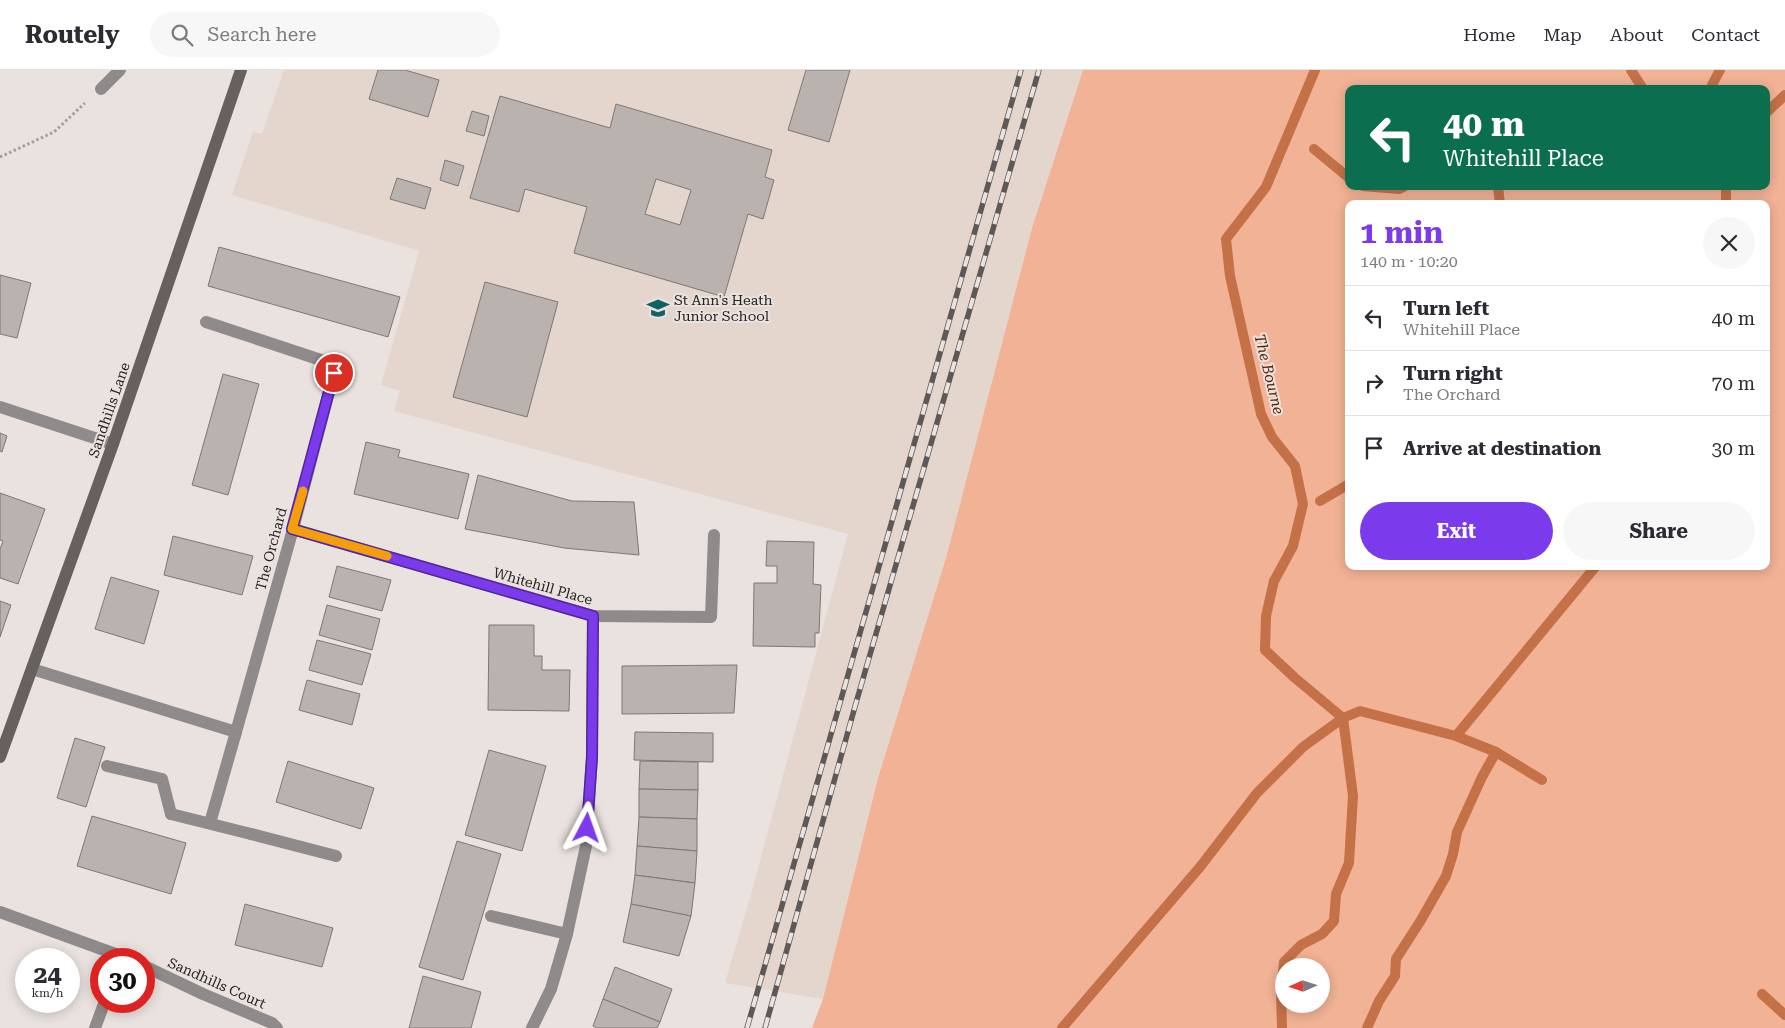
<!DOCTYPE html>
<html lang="en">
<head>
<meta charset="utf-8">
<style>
	:root { --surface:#fff; --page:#f7f7f7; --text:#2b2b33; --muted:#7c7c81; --line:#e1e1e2; --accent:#7c3aed }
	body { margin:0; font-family:"Roboto Serif",serif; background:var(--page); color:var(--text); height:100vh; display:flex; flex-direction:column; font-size:19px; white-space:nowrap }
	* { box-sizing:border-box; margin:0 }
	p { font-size:16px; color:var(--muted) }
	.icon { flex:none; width:28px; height:28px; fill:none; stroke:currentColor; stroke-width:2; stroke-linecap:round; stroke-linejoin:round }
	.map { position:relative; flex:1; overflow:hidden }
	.side { position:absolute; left:1345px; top:130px; width:425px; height:370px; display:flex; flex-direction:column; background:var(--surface); border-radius:10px; box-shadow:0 2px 12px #0003 }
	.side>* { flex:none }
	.hud { position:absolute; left:1345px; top:15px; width:425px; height:105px; border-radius:10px; box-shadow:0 2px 12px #0003; background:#0b6e4f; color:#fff; overflow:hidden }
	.needle { width:32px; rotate:267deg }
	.buttons { position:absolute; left:1275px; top:888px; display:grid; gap:10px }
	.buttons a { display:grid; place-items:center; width:55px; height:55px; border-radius:50%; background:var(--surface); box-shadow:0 2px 12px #0003; font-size:25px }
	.speed { position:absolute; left:15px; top:878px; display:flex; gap:10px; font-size:25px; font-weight:700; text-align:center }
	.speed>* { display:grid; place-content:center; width:65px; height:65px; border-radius:50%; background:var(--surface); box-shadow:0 2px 12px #0003; line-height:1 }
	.speed small { font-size:12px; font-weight:400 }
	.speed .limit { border:8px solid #d22; background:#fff; color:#111 }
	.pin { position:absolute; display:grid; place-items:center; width:42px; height:42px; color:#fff; margin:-21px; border:2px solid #fff; border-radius:50%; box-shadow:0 1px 5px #0007 }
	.me { position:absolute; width:55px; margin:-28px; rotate:4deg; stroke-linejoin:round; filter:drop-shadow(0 0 4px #0008) }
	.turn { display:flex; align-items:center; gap:18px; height:105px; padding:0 15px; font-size:22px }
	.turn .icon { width:65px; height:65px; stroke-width:2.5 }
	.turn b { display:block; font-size:35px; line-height:42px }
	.round { display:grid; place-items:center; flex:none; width:52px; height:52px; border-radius:26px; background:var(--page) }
	.headline { display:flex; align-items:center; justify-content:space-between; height:85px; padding:0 15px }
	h1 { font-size:30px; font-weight:700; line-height:38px; color:var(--accent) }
	.action { display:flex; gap:10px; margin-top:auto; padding:10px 15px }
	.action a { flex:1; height:58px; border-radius:30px; background:var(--accent); color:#fff; font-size:20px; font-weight:700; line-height:58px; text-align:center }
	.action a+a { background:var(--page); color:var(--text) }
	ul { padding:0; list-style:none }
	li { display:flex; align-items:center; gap:15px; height:65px; padding:0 15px; border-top:1px solid var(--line) }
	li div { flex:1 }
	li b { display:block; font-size:19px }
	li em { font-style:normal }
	header { display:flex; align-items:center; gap:30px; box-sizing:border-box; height:70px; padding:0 25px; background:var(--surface); border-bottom:1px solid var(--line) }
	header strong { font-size:24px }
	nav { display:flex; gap:28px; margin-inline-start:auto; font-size:18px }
	.search { width:350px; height:45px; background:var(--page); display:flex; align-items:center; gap:12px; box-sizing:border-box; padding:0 18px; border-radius:28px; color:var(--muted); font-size:19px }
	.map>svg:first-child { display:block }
	.built { fill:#e4d5cd }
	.green { fill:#f1b295; fill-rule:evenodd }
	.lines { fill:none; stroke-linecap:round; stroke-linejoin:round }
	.stream { stroke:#c47147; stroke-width:10 }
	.building { fill:#bab2af; stroke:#7e7774; fill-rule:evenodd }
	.path { stroke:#a59e9c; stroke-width:3; stroke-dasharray:2.5 2.5; stroke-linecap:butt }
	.lane { stroke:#8e8b8a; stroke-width:12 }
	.street { stroke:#8e8b8a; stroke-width:12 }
	.secondary { stroke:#66615f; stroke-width:12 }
	.rail-casing { stroke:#5d5957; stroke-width:5.5 }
	.rail { stroke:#eae2df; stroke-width:4; stroke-dasharray:11; stroke-linecap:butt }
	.route-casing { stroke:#51269a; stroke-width:12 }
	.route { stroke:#7c3aed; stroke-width:9 }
	.slow { stroke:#f59e0b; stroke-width:9 }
	.labels { text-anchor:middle; stroke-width:4; stroke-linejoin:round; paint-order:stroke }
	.poi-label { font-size:14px; fill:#262322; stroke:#eae2df; text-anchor:start }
	.street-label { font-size:14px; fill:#262322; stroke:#eae2df }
	.water-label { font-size:15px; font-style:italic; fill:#5a2302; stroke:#eae2df }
</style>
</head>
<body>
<header>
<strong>Routely</strong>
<div class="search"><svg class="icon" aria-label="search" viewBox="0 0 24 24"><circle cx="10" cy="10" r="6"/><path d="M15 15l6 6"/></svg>Search here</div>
<nav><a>Home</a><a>Map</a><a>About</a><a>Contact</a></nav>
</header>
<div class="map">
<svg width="1785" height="958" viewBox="0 0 1785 958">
	<rect width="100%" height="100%" fill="#eae2df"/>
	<polygon class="built" points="284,0 1083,0 1032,158 946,488 878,708 823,929 725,913 752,821 848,464 394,341 400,321 381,315 419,181 232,125 253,62 262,64"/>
	<path class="green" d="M1083 0H1785V958H812L823 929 878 708 946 488 1032 158ZM1349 19H1766V116H1349ZM1349 134H1766V496H1349ZM1284 896H1321V934H1284Z"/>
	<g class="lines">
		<g class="stream">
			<polyline points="1631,0 1643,19"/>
			<polyline points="1713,19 1712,15 1720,0"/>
			<polyline points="1766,43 1785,25"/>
			<polyline points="1314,79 1349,108"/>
			<polyline points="1363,116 1399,119 1405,116"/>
			<polyline points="1498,116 1500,134"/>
			<polyline points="1726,116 1726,134"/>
			<polyline points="1320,431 1349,414"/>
			<polyline points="1496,682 1542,710"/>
			<polyline points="1762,924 1785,945"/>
			<polyline points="1062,958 1200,797 1257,723 1303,677 1343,648 1295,608 1265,580 1266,546 1274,511 1293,476 1303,434 1295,396 1272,367 1261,344 1230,206 1226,169 1266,117 1315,0"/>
			<polyline points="1282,958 1281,922 1284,892 1301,875 1322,864 1334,851 1336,824 1349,793 1353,726 1343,648 1360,641 1456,666 1596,496"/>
			<polyline points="1367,958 1379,931 1395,906 1396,889 1421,850 1446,806 1453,784 1457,762 1482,707 1496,682 1456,666"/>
		</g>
	</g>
	<g class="building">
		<polygon points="378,0 405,0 439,10 428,47 369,29"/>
		<polygon points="806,0 850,0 829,72 788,60"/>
		<path d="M500 26 610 58 616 34 772 80 765 107 774 110 763 149 748 144 724 227 574 183 587 137 525 119 519 142 470 128ZM656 109 691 120 680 155 645 144Z"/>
		<polygon points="472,41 489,46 484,66 466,61"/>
		<polygon points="445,90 464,96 458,116 440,110"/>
		<polygon points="397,108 431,118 425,139 390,129"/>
		<polygon points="219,177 400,227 388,267 208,216"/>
		<polygon points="0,205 31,213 17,268 0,264"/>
		<polygon points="485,212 558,232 527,347 453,327"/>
		<polygon points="223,304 259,314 228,425 192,415"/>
		<polygon points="0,363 7,366 2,382 0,381"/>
		<polygon points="366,372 400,380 398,387 469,404 458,449 354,424"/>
		<polygon points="478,405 572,431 634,432 639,485 564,478 465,459"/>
		<polygon points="0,423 45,439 18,514 0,508 0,479 3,471 0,470"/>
		<polygon points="173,466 253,486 242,525 164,505"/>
		<polygon points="767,471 814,472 813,514 821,515 819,563 815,563 815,577 753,576 754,513 777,513 777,496 766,496"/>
		<polygon points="337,496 391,510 382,541 329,527"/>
		<polygon points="111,507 159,521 144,574 95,559"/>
		<polygon points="0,531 11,535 0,567"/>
		<polygon points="327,535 380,549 372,580 319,565"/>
		<polygon points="489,555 534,555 534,586 542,586 542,600 570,600 569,641 488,640"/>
		<polygon points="317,570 371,584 362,615 309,600"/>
		<polygon points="737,595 734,643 622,644 622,596"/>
		<polygon points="307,610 360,624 352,655 299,640"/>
		<polygon points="635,662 713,663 713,692 634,690"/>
		<polygon points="75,668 105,677 86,737 57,728"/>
		<polygon points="489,680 546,696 522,781 465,765"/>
		<polygon points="288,691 374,718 361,759 276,732"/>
		<polygon points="640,691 698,692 698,720 639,719"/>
		<polygon points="639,719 698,720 697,749 639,747"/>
		<polygon points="92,746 186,773 171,824 77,796"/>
		<polygon points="639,747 697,749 697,781 637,776"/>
		<polygon points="457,771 501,784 463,910 419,897"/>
		<polygon points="637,776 697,781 695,813 635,805"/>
		<polygon points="635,805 695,813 691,846 631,834"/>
		<polygon points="245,834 333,858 322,897 235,875"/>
		<polygon points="631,834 691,846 679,886 623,872"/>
		<polygon points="615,897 672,919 660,952 603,929"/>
		<polygon points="423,906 481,922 471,958 409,958"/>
		<polygon points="603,929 660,952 657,958 597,958 593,956"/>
	</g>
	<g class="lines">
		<polyline class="path" points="0,87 54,62 85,33"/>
		<g class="lane">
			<polyline points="206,252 327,292 334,303"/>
			<polyline points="107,696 162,709 171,744"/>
			<polyline points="251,764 336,786"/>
			<polyline points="491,846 567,864"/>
		</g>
		<g class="street">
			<polyline points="101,19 120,0"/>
			<polyline points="0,337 113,374"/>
			<polyline points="293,459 593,546 711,547 714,465"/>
			<polyline points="32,599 236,662 293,459 334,303"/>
			<polyline points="171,744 251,764"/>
			<polyline points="210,753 236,662"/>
			<polyline points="0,842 129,889"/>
			<polyline points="144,896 203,924 272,953 277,958"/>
			<polyline points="95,958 105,931"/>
			<polyline points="532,958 551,919 567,864 586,776 592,687 593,546"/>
		</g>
		<polyline class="secondary" points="0,687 113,374 241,0"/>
		<g class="rail-casing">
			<g id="rail">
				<polyline points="747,958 1021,0"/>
				<polyline points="765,958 856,633 1039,0"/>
			</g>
		</g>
		<use href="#rail" class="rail"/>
	</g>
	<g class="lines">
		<g class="route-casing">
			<polyline id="route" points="334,303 292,459 593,546 592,687 587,758"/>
		</g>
		<use href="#route" class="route"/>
		<polyline class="slow" points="303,421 292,459 387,486"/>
	</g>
	<defs>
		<g id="school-bare" transform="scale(1.725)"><path d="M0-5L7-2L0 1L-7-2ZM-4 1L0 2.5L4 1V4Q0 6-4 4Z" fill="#116263" stroke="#eae2df" stroke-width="2.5" paint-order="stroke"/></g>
	</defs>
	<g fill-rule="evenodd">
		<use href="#school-bare" x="658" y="238"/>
	</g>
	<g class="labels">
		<g class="poi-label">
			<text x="674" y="235">St Ann's Heath<tspan x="674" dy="16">Junior School</tspan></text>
		</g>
		<g class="street-label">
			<text transform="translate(109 340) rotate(-71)" y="5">Sandhills Lane</text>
			<text transform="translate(271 479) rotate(-75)" y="5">The Orchard</text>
			<text transform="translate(543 516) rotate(16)" y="5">Whitehill Place</text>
			<text transform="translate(217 913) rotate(24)" y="5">Sandhills Court</text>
		</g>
		<g class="water-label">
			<text transform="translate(1269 304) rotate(76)" y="5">The Bourne</text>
		</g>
	</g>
</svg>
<div class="buttons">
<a><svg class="needle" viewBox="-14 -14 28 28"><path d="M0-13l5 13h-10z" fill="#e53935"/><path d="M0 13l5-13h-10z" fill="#7c7c81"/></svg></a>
</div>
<div class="speed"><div>24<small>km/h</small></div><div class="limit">30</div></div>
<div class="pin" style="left:334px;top:303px;background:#d93025"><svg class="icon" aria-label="arrive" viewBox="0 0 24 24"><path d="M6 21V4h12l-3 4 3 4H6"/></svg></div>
<svg class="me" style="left:587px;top:758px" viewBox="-20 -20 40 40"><path d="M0-17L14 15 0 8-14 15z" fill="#7c3aed" stroke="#fff" stroke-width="4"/></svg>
<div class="hud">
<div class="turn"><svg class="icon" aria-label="left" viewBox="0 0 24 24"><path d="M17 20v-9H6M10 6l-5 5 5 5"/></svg><div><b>40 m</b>Whitehill Place</div></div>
</div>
<section class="side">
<div class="headline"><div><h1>1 min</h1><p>140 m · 10:20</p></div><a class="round"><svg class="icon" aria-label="close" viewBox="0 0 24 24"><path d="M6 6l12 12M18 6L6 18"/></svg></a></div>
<ul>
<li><svg class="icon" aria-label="left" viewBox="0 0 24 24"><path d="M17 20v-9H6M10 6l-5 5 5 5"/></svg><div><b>Turn left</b><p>Whitehill Place</p></div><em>40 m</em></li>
<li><svg class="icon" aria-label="right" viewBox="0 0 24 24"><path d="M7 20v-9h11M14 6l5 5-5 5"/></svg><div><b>Turn right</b><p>The Orchard</p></div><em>70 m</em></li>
<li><svg class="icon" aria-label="arrive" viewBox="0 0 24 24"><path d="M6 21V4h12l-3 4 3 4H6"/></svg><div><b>Arrive at destination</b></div><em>30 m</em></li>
</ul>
<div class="action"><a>Exit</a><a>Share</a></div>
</section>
</div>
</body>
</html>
